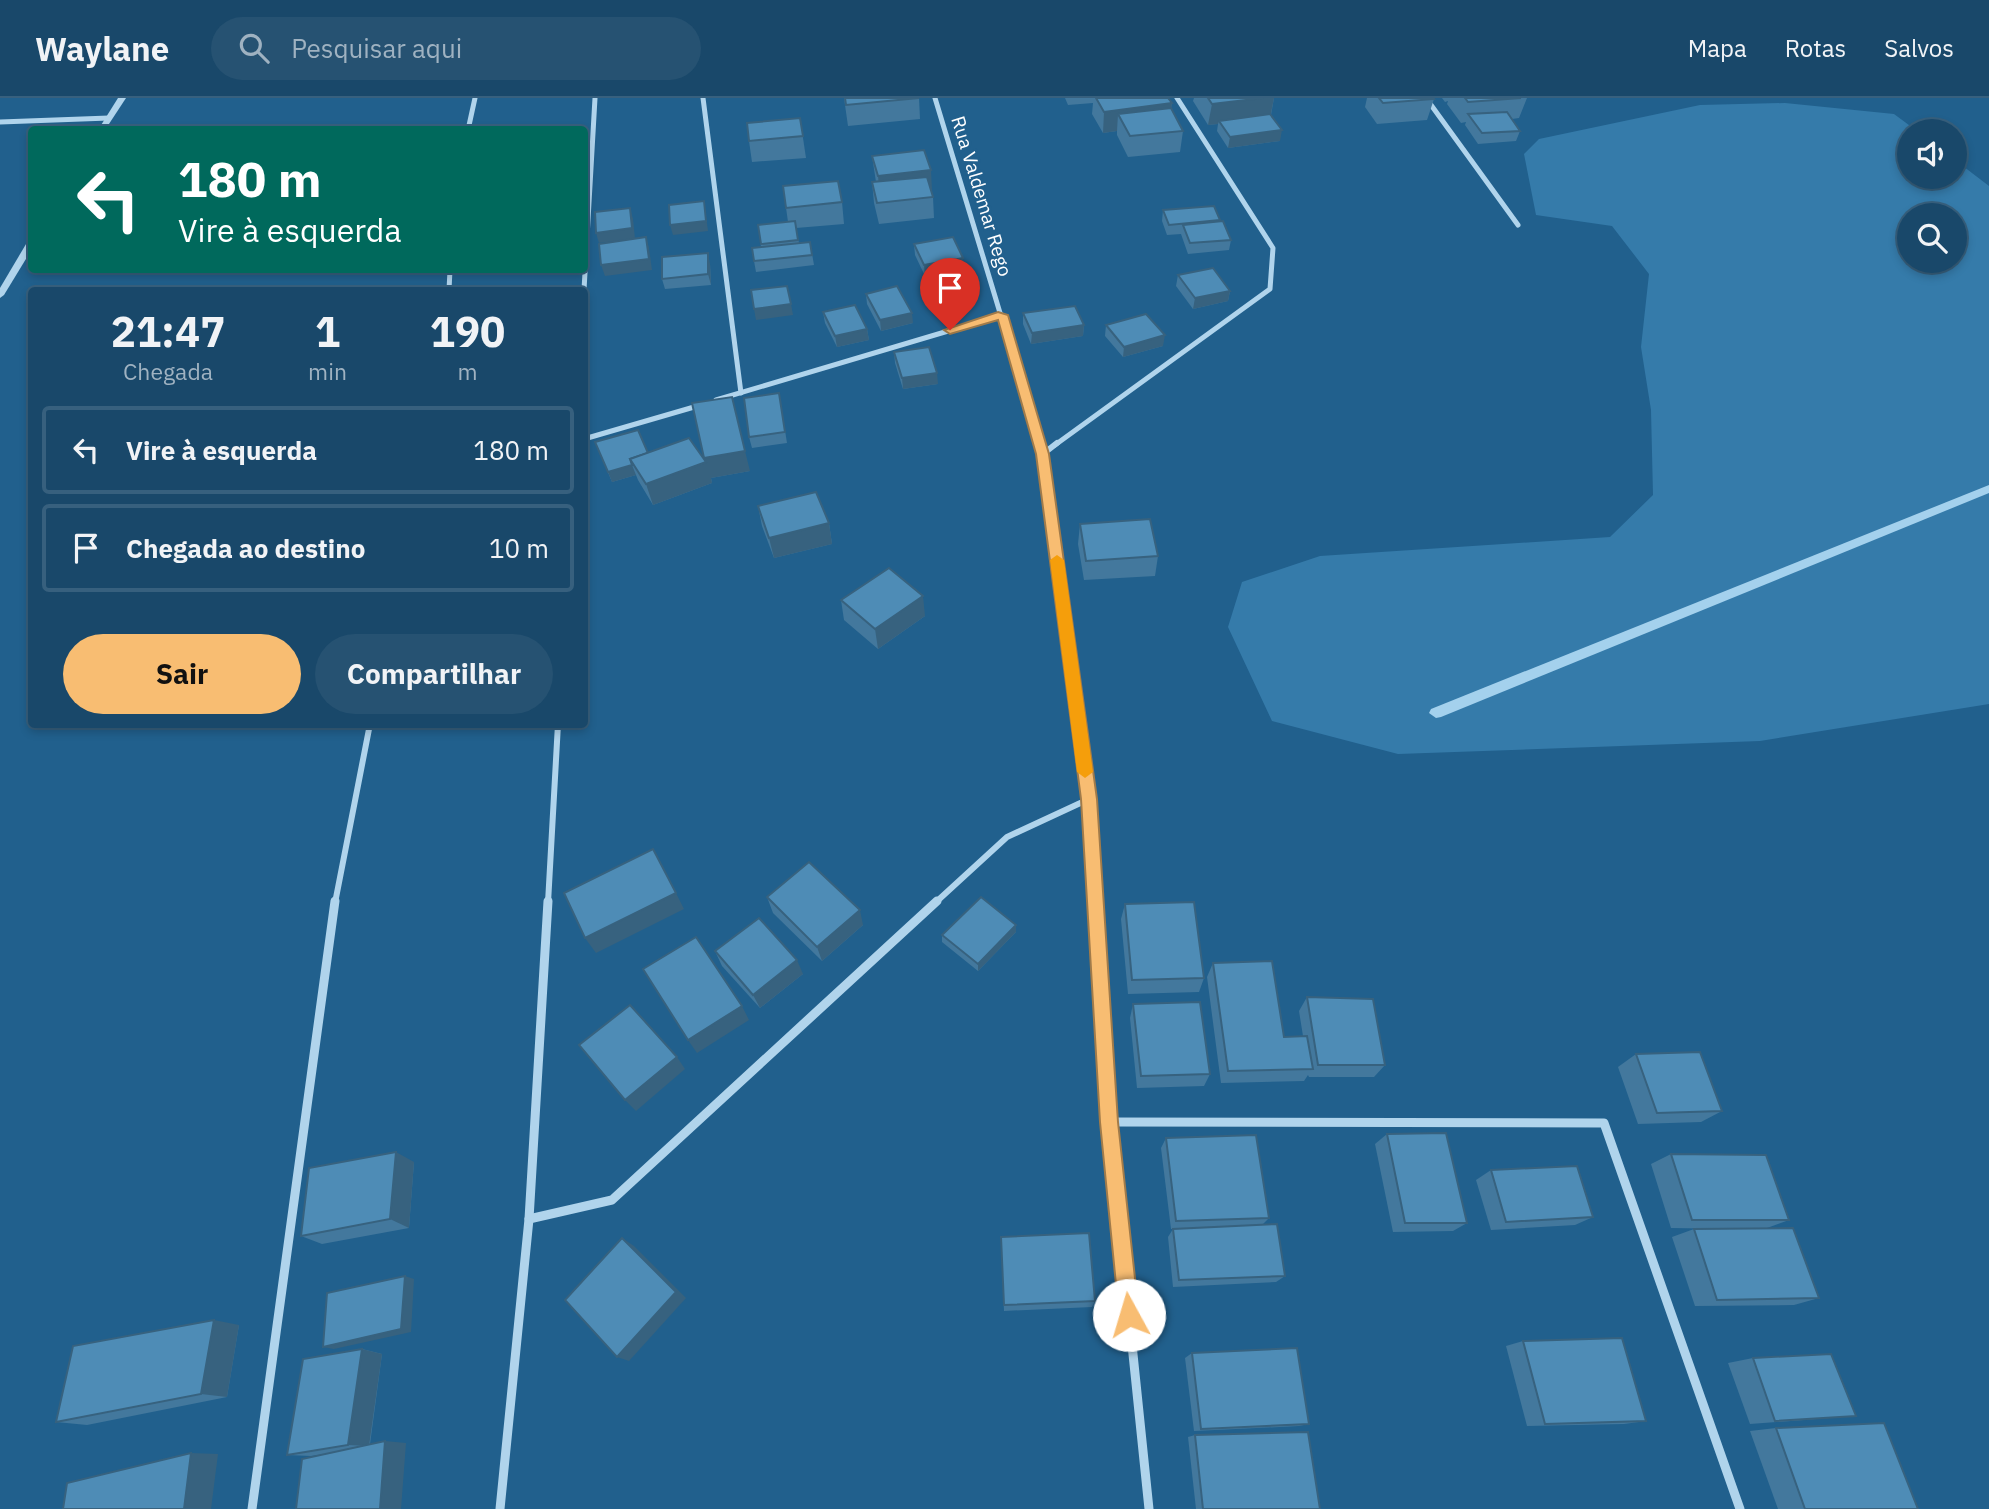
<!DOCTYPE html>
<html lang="pt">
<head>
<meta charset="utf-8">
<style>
	:root { --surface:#19486a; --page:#265272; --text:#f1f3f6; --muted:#9fb2c1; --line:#37607e; --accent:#f8bd72 }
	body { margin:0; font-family:"IBM Plex Sans",sans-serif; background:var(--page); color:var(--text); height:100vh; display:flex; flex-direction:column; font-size:26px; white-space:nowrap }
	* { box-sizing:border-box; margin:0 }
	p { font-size:23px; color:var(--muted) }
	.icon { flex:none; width:38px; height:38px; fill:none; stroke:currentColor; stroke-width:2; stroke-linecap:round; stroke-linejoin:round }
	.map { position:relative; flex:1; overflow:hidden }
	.sheet { position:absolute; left:28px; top:189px; width:560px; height:441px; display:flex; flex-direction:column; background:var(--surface); border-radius:7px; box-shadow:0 4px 10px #0003,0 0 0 2px var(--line) }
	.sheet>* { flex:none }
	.top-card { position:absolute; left:28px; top:28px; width:560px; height:147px; border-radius:7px; box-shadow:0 4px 10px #0003,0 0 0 2px var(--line); background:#00695c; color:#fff; overflow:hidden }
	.fabs { position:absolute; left:1897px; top:21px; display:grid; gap:14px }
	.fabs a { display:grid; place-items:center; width:70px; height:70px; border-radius:50%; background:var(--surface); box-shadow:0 4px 10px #0003,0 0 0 2px var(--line); font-size:35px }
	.pin { position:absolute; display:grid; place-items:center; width:60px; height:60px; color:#fff; margin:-72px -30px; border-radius:50% 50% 50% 0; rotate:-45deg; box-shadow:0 0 7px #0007 }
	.pin .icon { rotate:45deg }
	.me { position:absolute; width:77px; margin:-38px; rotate:354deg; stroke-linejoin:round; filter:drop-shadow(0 0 5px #0008) }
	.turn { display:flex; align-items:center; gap:24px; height:147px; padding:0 35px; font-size:32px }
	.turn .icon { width:91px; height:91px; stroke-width:2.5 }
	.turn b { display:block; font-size:49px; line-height:60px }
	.eta { display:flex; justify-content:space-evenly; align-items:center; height:119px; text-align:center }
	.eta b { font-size:42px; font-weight:700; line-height:49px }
	.cta { display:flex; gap:14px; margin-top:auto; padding:14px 35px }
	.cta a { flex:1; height:80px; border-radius:42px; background:var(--accent); color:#111; font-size:28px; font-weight:700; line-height:80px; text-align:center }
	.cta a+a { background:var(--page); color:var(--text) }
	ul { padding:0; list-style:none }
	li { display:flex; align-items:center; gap:21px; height:88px; margin:0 14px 10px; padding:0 21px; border:4px solid var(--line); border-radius:7px }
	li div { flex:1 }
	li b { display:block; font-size:26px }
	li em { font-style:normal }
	header { display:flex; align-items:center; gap:42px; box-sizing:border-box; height:98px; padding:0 35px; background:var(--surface); border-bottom:2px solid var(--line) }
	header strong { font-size:33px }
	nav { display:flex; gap:38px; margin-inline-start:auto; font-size:24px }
	.search { width:490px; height:63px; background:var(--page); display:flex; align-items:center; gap:18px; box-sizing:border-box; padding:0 24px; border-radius:38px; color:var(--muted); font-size:26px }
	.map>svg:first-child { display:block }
	.green { fill:#357baa; fill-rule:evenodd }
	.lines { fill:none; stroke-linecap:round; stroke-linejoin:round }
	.stream { fill:#a4d1ed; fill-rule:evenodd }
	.minor-far2 { stroke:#b0d4ec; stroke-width:5 }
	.minor-far1 { stroke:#b0d4ec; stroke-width:6 }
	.minor { stroke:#b0d4ec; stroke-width:9 }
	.tertiary { fill:#b0d4ec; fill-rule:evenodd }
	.wall { fill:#43789d }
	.shaded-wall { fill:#37627f }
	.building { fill:#4e8cb6; stroke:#37627f; stroke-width:2 }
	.route { fill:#f8bd72; stroke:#a17b4a; stroke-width:2 }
	.slow { fill:#f59e0b }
	.labels { text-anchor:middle; stroke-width:5; stroke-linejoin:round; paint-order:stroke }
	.street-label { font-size:19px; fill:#fff; stroke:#21608d }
</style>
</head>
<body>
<header>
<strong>Waylane</strong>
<div class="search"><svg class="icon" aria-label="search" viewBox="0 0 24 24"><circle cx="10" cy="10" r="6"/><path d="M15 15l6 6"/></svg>Pesquisar aqui</div>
<nav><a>Mapa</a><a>Rotas</a><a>Salvos</a></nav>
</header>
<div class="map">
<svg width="1989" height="1411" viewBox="0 0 1989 1411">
	<rect width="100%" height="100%" fill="#21608d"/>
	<path class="green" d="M1785 5 1894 16 1917 33H1909V79H1955V62L1989 88V606L1760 643 1398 656 1272 623 1228 529 1242 484 1320 458 1610 439 1653 397 1651 312 1641 249 1649 176 1612 128 1536 117 1524 56 1539 41 1700 7ZM1909 117H1955V163H1909Z"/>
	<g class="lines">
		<polygon class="stream" points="1989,387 1989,395 1441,619 1436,620 1429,615 1431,611"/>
		<g class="minor-far2">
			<polyline points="703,0 741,295"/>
			<polyline points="935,0 1040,347"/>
			<polyline points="1426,0 1518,127"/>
			<polyline points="0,24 109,20"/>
			<polyline points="468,32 475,0"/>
			<polyline points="449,192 450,172"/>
			<polyline points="584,192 595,0"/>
			<polyline points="716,302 1002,217"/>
			<polyline points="584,341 701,307"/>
			<polyline points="1055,347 1270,191 1273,150 1177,0"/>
		</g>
		<g class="minor-far1">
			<polyline points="1040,345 1089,701 1095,805"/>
			<polyline points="1043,356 1057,345"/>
			<polyline points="335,805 370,626"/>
			<polyline points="548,805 558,626"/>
			<polyline points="935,805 1007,739 1089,701"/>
		</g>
		<g class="minor">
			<polyline points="1095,803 1109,1024 1149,1411"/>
			<polyline points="1109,1024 1604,1025 1740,1411"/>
			<polyline points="529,1121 612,1102 937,803"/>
			<polyline points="252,1411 335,803"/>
			<polyline points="500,1411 529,1121 548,803"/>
		</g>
		<g class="tertiary">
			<polygon points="118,0 126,0 105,32 98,32"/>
			<polygon points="29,141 32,141 32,151 4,197 0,200 0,190"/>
		</g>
	</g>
	<g class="wall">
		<polygon points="844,0 919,0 920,21 848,28"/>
		<polygon points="1065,0 1168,0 1172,5 1171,10 1183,33 1180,54 1128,59 1117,37 1117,33 1103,35 1092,16 1093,5 1068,7"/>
		<polygon points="1194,0 1274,0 1271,17 1280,43 1228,50 1217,33 1218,26 1208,27 1193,3"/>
		<polygon points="1367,0 1433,0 1434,1 1427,22 1377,26 1365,9"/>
		<polygon points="1442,0 1527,0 1519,20 1512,21 1520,33 1516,43 1478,46 1465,27 1466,24 1461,25 1447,6 1448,3 1445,4"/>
		<polygon points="800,20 806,60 752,64 749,43"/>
		<polygon points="872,58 932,93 931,93 933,99 934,120 879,126 874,105 872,84 876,84"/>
		<polygon points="783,88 842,104 844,126 796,130 799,145 810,144 814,167 756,174 754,163 761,149 758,127 788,124"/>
		<polygon points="1163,112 1220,122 1220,124 1231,142 1229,152 1188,156 1181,136 1167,137 1162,123"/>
		<polygon points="914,146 964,171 925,178 915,157"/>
		<polygon points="710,166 711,187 665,191 662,181"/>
		<polygon points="1178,177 1230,193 1228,203 1193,211 1176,188"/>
		<polygon points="866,196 913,225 881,233 867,206"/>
		<polygon points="823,214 867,231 869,242 837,249 825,225"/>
		<polygon points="1023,215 1084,227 1083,238 1031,246 1023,226"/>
		<polygon points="1106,227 1163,248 1123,259 1105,238"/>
		<polygon points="894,254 938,286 903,291 895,265"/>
		<polygon points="779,295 787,345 752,350 749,339"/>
		<polygon points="595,344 648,355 705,362 750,373 711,380 712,385 653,407 638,382 636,377 612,384"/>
		<polygon points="758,408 829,425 832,446 774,460 762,428"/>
		<polygon points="1080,426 1158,458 1155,478 1084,482 1078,446"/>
		<polygon points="841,502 925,518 878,551 844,522"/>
		<polygon points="767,799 863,827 822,863 773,815"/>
		<polygon points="1125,806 1204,880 1199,894 1128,896 1121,821"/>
		<polygon points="1016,827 1016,834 978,873 942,844 942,837"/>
		<polygon points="715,853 803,876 760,910 722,868"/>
		<polygon points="1213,865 1284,939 1303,938 1299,913 1307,899 1385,967 1374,979 1309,979 1308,977 1304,983 1221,985 1207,879"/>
		<polygon points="1133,906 1210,976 1204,988 1137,990 1130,920"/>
		<polygon points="1636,956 1722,1013 1701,1024 1638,1026 1618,969"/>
		<polygon points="1387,1036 1467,1125 1453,1133 1393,1134 1375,1046"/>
		<polygon points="1166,1040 1269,1120 1262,1127 1285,1178 1276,1184 1173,1189 1168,1139 1173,1131 1171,1131 1161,1050"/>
		<polygon points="1671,1056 1789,1122 1767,1130 1819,1200 1794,1207 1695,1208 1672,1139 1694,1131 1740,1131 1671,1130 1651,1066"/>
		<polygon points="414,1064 409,1130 322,1146 301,1138"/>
		<polygon points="1491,1072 1593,1119 1575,1127 1491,1132 1476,1082"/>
		<polygon points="1001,1139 1095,1203 1092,1209 1004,1213"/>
		<polygon points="239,1227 227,1299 87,1327 56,1324"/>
		<polygon points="1523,1243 1646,1323 1624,1326 1527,1328 1506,1248"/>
		<polygon points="362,1251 382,1256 370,1346 406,1345 311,1358 287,1357"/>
		<polygon points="1192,1255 1309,1326 1299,1328 1194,1333 1185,1260"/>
		<polygon points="1753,1260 1856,1318 1750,1326 1728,1265"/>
		<polygon points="1776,1330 1918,1411 1778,1411 1750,1333"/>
		<polygon points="1195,1337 1320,1411 1196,1411 1188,1339"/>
	</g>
	<g class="shaded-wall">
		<polygon points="1263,0 1274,0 1270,20 1219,23 1218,26 1208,27 1212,6"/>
		<polygon points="1172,5 1169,26 1118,16 1117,33 1103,35 1104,14"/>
		<polygon points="1282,32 1280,43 1228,50 1230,39"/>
		<polygon points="931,72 932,93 880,99 878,78"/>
		<polygon points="704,103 708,133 673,137 670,127"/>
		<polygon points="630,110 633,121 635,141 599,145 596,135"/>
		<polygon points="646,139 649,150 652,172 605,178 601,167"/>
		<polygon points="708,155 710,166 711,187 708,176"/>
		<polygon points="963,160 964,171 925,178 924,167"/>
		<polygon points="1230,193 1228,203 1193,211 1195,200"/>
		<polygon points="791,206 793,217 756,222 754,211"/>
		<polygon points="912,215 913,225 881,233 880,222"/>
		<polygon points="1084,227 1083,238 1031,246 1032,235"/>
		<polygon points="867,231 869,242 837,249 835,238"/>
		<polygon points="1165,237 1163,248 1123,259 1124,249"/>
		<polygon points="937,275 938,286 903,291 902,280"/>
		<polygon points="745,353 750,373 711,380 712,385 653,407 646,386 705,365 704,360"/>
		<polygon points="632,367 636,377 612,384 608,374"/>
		<polygon points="829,425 832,446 774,460 769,440"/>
		<polygon points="923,498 925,518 878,551 875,531"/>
		<polygon points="676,795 684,811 596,855 585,840"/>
		<polygon points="860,812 863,827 822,863 817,849"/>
		<polygon points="1016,827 1016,834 978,873 978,866"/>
		<polygon points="797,862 803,876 760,910 753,897"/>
		<polygon points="742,908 749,922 697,955 688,942"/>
		<polygon points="677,959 685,971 636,1013 625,1002"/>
		<polygon points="396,1054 414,1064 409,1130 390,1121"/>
		<polygon points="622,1140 634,1148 686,1200 629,1263 617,1259"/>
		<polygon points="405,1178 414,1181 411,1234 334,1251 323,1249"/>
		<polygon points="214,1222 239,1227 227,1299 201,1296"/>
		<polygon points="362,1251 382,1256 369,1348 348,1347"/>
		<polygon points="385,1343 406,1345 401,1411 380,1411"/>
		<polygon points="191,1355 218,1356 211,1411 184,1411"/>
	</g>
	<g class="building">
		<polygon points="845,0 919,0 846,7"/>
		<polygon points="1096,0 1168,0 1172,5 1104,14"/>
		<polygon points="1208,0 1263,0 1212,6"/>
		<polygon points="1379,0 1433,0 1434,1 1383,5"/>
		<polygon points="1465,0 1521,0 1468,4"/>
		<polygon points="1171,10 1183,33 1130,38 1118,16"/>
		<polygon points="1507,14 1520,33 1482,35 1468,16"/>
		<polygon points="1270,16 1282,32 1230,39 1219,23"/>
		<polygon points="800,20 803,38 749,43 747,25"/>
		<polygon points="924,52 931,72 878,78 872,58"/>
		<polygon points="927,79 933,99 877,105 872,84"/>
		<polygon points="838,83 842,104 786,110 783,88"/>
		<polygon points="704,103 706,123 670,127 669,107"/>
		<polygon points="1214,108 1220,122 1169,127 1163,112"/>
		<polygon points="630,110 632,130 596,135 595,114"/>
		<polygon points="795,123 798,142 761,146 758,127"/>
		<polygon points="1223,123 1231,142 1190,145 1183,127"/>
		<polygon points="646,139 649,161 601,167 599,146"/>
		<polygon points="953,139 963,160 924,167 914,146"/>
		<polygon points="810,144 812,157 754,163 752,150"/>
		<polygon points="708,155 708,176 662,181 662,159"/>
		<polygon points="1213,170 1230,193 1195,200 1178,177"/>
		<polygon points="787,188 791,206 754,211 751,192"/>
		<polygon points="897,188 912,215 880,222 866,196"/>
		<polygon points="855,207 867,231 835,238 823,214"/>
		<polygon points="1075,208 1084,227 1032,235 1023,215"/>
		<polygon points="1146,216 1165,237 1124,249 1106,227"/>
		<polygon points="929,249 937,275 902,280 894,254"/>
		<polygon points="779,295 785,334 749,339 744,300"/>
		<polygon points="732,299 745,353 704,360 692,305"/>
		<polygon points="638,332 648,355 630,361 632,367 608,374 595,344"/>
		<polygon points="689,340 706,364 646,386 630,361"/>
		<polygon points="816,394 829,425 769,440 758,408"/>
		<polygon points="1150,421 1158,458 1086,463 1080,426"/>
		<polygon points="889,470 923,498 875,531 841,502"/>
		<polygon points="653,751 676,795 585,840 564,795"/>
		<polygon points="809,764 860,812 817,849 767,799"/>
		<polygon points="981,799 1016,827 978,866 942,837"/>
		<polygon points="1194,804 1204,880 1132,882 1125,806"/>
		<polygon points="759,820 797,862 753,897 715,853"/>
		<polygon points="696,839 742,908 688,942 643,871"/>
		<polygon points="1272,863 1284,939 1307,938 1313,971 1228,973 1213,865"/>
		<polygon points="1307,899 1373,901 1385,967 1318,967"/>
		<polygon points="1200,904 1210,976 1141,978 1133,906"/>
		<polygon points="630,907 677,959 625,1002 579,947"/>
		<polygon points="1700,954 1722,1013 1657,1015 1636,956"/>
		<polygon points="1446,1035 1467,1125 1405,1125 1387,1036"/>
		<polygon points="1256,1037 1269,1120 1176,1123 1166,1040"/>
		<polygon points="396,1054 390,1121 301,1138 309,1070"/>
		<polygon points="1671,1056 1766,1057 1789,1122 1692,1122"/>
		<polygon points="1577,1068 1593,1119 1506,1124 1491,1072"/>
		<polygon points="1277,1126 1285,1178 1179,1182 1173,1131"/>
		<polygon points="1793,1130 1819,1200 1717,1202 1694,1131"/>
		<polygon points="1089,1135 1095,1203 1004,1207 1001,1139"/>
		<polygon points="622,1140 676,1194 617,1259 565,1202"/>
		<polygon points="405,1178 401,1231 323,1249 327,1195"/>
		<polygon points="214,1222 201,1296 56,1324 73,1248"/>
		<polygon points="1622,1240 1646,1323 1545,1326 1523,1243"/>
		<polygon points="1297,1250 1309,1326 1201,1331 1192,1255"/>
		<polygon points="362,1251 348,1347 287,1357 303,1261"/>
		<polygon points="1831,1256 1856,1318 1775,1323 1753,1260"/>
		<polygon points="1884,1325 1918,1411 1805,1411 1776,1330"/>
		<polygon points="1308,1334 1320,1411 1203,1411 1195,1337"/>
		<polygon points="385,1343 380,1411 296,1411 302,1361"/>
		<polygon points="191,1355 184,1411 63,1411 67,1385"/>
	</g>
	<polygon class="route" points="998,214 1008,217 1049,356 1097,701 1118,1024 1139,1217 1136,1225 1129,1228 1122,1225 1119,1217 1100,1024 1081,701 1036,356 998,222 950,236 944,232"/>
	<polygon class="slow" points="1057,457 1064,462 1093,674 1085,680 1077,674 1050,462"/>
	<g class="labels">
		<g class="street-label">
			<text transform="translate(982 98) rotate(73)" y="7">Rua Valdemar Rego</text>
		</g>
	</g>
</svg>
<div class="fabs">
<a><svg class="icon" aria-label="sound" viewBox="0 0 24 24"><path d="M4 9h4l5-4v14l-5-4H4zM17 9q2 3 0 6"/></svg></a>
<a><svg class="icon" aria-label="search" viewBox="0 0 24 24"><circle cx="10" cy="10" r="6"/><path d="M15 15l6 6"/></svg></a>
</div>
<div class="pin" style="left:950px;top:232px;background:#d93025"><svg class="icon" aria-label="arrive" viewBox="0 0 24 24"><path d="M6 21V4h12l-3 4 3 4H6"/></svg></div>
<svg class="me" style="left:1129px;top:1217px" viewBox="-20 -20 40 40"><circle r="19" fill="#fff"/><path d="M0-13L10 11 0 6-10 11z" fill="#f8bd72"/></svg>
<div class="top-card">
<div class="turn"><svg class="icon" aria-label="left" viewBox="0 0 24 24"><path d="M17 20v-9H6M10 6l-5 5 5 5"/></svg><div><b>180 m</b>Vire à esquerda</div></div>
</div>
<section class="sheet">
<div class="eta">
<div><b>21:47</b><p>Chegada</p></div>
<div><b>1</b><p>min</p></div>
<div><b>190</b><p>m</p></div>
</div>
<ul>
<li><svg class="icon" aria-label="left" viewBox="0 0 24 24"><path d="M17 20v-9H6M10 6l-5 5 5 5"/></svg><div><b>Vire à esquerda</b></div><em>180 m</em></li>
<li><svg class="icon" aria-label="arrive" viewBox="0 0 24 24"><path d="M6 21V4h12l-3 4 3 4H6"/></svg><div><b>Chegada ao destino</b></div><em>10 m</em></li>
</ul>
<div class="cta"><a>Sair</a><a>Compartilhar</a></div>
</section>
</div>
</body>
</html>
